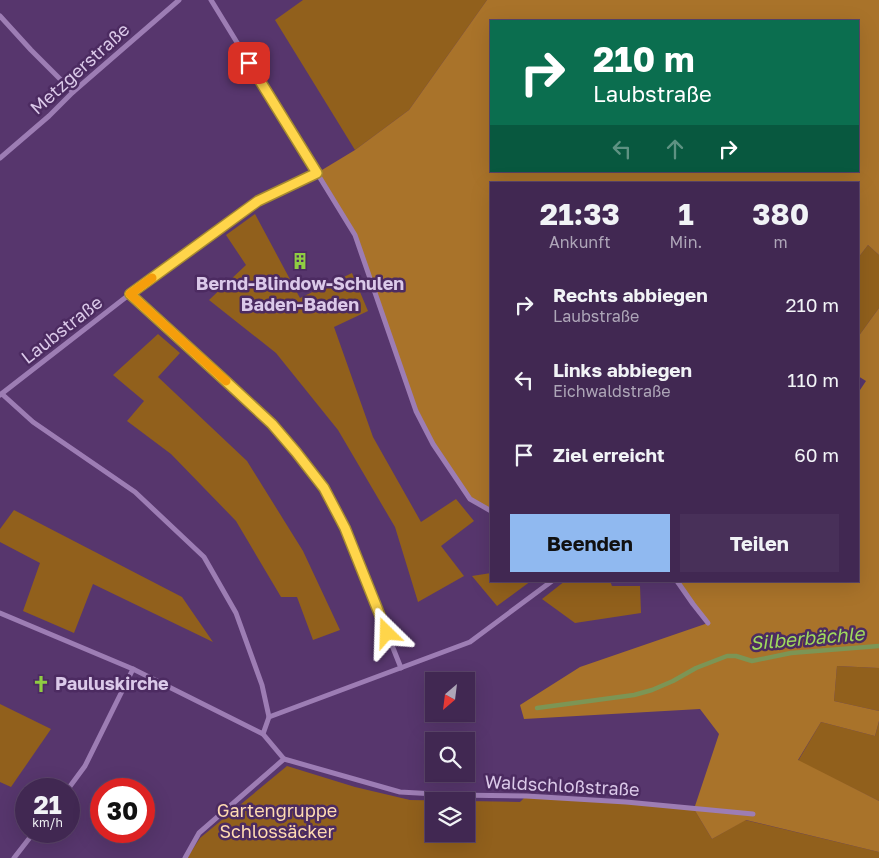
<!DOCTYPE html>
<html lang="de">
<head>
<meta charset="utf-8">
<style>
	:root { --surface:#412852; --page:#483059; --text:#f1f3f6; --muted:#aea6b8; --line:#5a4469; --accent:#90b9f0 }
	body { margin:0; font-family:"Golos Text",sans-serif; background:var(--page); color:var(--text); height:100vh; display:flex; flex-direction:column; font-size:19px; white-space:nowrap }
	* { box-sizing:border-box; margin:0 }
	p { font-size:16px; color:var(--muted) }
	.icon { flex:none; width:28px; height:28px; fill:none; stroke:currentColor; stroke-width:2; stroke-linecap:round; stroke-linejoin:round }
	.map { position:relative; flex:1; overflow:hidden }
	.panel { position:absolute; left:490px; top:182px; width:369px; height:400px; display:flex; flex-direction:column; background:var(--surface); border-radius:0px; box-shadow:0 5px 20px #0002,0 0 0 1px var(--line) }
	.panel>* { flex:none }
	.guide { position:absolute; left:490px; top:20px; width:369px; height:152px; border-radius:0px; box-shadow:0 5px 20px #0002,0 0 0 1px var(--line); background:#0b6e4f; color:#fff; overflow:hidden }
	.needle { width:32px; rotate:208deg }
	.fabs { position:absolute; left:425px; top:672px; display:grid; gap:10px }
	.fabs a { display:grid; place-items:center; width:50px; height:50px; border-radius:0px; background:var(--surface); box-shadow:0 5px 20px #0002,0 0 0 1px var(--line); font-size:25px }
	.speed { position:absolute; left:15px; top:778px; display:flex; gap:10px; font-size:25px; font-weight:700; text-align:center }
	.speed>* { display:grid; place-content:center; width:65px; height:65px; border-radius:50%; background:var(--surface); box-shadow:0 5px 20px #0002,0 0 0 1px var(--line); line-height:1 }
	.speed small { font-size:12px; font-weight:400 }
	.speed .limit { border:8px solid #d22; background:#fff; color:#111 }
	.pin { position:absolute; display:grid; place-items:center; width:42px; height:42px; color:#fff; margin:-21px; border-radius:10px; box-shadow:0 2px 8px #0006 }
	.me { position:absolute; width:55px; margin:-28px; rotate:338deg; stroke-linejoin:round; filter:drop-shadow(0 0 4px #0008) }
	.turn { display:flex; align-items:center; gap:18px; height:105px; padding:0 20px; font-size:22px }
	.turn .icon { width:65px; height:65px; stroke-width:2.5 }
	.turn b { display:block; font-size:35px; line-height:42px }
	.lanes { display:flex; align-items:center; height:48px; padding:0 20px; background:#0003; justify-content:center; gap:25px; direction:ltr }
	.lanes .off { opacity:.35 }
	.eta { display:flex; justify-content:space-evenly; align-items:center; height:85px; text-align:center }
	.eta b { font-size:30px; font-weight:700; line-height:35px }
	.button { display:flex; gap:10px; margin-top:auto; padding:10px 20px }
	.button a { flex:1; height:58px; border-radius:0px; background:var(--accent); color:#111; font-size:20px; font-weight:700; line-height:58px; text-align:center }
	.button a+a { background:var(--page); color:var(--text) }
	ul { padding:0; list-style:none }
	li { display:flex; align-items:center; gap:15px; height:75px; padding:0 20px }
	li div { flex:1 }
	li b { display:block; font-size:19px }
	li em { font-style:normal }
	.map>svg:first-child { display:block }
	.green { fill:#91601c; fill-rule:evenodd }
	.forest { fill:#a9732a; fill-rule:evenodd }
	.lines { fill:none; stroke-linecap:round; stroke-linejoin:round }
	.stream { stroke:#7c9555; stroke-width:4.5 }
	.minor { stroke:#9d7db4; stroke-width:5 }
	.route-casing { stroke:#a68a30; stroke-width:12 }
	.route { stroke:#ffd54a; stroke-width:9 }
	.slow { stroke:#f59e0b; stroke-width:9 }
	.labels { text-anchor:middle; stroke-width:5; stroke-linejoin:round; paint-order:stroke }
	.street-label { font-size:18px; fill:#dbc9e9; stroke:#4c2b61 }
	.poi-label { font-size:18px; font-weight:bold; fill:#dbc9e9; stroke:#4c2b61 }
	.park-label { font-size:18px; fill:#fedab1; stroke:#4c2b61 }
	.water-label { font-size:19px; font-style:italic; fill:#9fda5d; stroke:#4c2b61 }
</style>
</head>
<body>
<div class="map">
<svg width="879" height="858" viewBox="0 0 879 858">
	<rect width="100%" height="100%" fill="#57366d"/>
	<g class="green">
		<polygon points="303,0 487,0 409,110 355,150 275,20"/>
		<polygon points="255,214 300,298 352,273 368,311 334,327 373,437 421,522 456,499 474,521 441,546 464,576 418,602 395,527 338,430 276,353 209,300 246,265 226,235"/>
		<polygon points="868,245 879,255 879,308 858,337 858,258"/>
		<polygon points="158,334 180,353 158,377 247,461 303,551 340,630 313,640 297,597 281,597 236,521 171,454 127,421 144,401 113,375"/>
		<polygon points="14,510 182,597 213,642 93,584 74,633 23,611 40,563 0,542 0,529"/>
		<polygon points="491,573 491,581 531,581 497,606 472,576"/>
		<polygon points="565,581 610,581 612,586 640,586 641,613 575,623 542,599"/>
		<polygon points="837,666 879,668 879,711 834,701"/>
		<polygon points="0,704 51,729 11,787 0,782"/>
		<polygon points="879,721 879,801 798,761 821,722 875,736"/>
		<path d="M287 766 355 787 410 800 520 802 526 796 694 809 712 839 745 820 879 852V858H187L200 838ZM434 801H466V834H434Z"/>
	</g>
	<g class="forest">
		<path d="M487 0H879V255L868 245 858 258V184H491V511L470 499 433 444 416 411 355 235 317 173 355 150 409 110ZM491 21H858V171H491Z"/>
		<polygon points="879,308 879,668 837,666 834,701 879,711 879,721 875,736 821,722 798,760 879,801 879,852 746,820 712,839 694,809 719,734 700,709 524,719 520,705 580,667 708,623 677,581 858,581 858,393 866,381 858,376 858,337"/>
	</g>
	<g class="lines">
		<polyline class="stream" points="537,708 634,695 652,690 673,681 696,668 727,656 736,656 752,661 791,653 879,646"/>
		<g class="minor">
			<polyline points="211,0 355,235 416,411 433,444 470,499 491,511"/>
			<polyline points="0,16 31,50 73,92"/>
			<polyline points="0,158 49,116 73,92 179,0"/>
			<polyline points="130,294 230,385 272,424 296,453 323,488 345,528 401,668"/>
			<polyline points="2,394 33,422 135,492 204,557 236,613 262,685 269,717"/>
			<polyline points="0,395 130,294 258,201 317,173"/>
			<polyline points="677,581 693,604 708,623"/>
			<polyline points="0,613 133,669 263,734 269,717 470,642 552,581"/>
			<polyline points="284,759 400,792 453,795 526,796 626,802 753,814"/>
			<polyline points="68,789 85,766 133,669"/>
			<polyline points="14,858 35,831"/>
			<polyline points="185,858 199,833 284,759 263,734"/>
		</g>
	</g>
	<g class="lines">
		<g class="route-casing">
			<polyline id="route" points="249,63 317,173 258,201 130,294 230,385 272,424 296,452 324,488 345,528 387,633"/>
		</g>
		<use href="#route" class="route"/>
		<polyline class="slow" points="152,278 130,294 226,381"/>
	</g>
	<defs>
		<g id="building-bare" transform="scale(1.35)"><path d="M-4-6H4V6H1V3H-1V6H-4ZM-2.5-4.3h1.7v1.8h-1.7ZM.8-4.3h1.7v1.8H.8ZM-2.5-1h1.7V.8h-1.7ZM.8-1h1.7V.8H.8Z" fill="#8fcd42" stroke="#4c2b61" stroke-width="2.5" paint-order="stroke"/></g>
		<g id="church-bare" transform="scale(1.35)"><path d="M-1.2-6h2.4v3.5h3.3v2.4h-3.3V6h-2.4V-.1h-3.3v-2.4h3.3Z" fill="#8fcd42" stroke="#4c2b61" stroke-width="2.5" paint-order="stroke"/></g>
	</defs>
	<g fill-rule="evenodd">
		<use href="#building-bare" x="300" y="261"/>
		<use href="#church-bare" x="41" y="684"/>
	</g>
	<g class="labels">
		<g class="street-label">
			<text transform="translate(80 69) rotate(-42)" y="6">Metzgerstraße</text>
			<text transform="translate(62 330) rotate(-38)" y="6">Laubstraße</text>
			<text transform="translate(562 786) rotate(3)" y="6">Waldschloßstraße</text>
		</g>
		<g class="poi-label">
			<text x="300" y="290">Bernd-Blindow-Schulen<tspan x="300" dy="21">Baden-Baden</tspan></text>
			<text x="55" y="690" text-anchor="start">Pauluskirche</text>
		</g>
		<g class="park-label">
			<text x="277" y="817">Gartengruppe<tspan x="277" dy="21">Schlossäcker</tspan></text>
		</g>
		<g class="water-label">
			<text transform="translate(807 638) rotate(-5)" y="7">Silberbächle</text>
		</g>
	</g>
</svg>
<div class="fabs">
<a><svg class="needle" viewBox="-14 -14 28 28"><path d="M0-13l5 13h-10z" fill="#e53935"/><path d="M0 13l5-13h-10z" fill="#aea6b8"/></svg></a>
<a><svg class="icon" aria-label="search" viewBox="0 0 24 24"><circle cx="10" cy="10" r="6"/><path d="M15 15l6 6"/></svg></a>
<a><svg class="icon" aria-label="layers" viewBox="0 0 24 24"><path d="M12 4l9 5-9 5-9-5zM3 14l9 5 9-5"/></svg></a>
</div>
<div class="speed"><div>21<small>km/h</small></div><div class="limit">30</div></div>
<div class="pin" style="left:249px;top:63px;background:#d93025"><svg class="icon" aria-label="arrive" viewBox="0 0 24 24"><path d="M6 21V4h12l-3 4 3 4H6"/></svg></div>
<svg class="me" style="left:387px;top:633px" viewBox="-20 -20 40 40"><path d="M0-17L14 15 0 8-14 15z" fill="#ffd54a" stroke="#fff" stroke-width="4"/></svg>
<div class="guide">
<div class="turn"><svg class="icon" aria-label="right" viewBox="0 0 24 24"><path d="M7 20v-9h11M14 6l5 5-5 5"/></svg><div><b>210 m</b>Laubstraße</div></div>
<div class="lanes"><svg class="icon off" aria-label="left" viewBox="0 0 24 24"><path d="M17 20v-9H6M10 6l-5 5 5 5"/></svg><svg class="icon off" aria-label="ahead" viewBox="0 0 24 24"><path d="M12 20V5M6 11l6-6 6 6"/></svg><svg class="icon" aria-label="right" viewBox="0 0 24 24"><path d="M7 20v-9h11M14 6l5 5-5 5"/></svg></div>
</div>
<section class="panel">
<div class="eta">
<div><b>21:33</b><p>Ankunft</p></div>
<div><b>1</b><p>Min.</p></div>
<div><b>380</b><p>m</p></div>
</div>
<ul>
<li><svg class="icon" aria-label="right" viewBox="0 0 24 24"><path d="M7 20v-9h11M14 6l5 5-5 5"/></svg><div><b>Rechts abbiegen</b><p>Laubstraße</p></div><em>210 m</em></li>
<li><svg class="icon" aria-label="left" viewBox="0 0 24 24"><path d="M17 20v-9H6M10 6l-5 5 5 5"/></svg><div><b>Links abbiegen</b><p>Eichwaldstraße</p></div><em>110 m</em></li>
<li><svg class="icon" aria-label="arrive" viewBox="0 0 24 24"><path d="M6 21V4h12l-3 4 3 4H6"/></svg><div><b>Ziel erreicht</b></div><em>60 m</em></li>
</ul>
<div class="button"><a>Beenden</a><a>Teilen</a></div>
</section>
</div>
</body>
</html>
